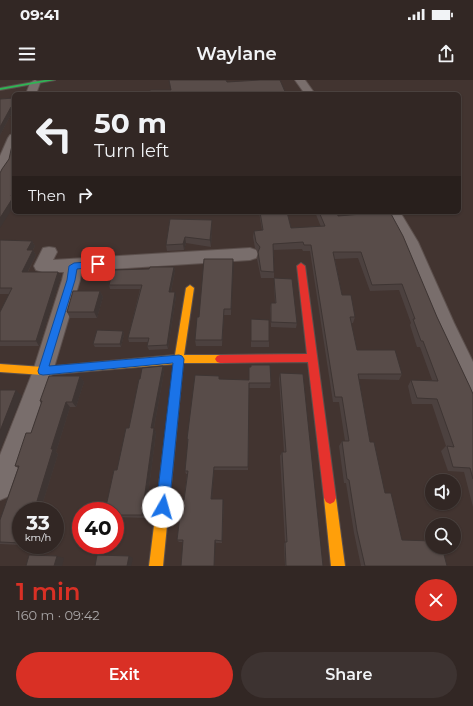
<!DOCTYPE html>
<html lang="en">
<head>
<meta charset="utf-8">
<style>
	:root { --surface:#322724; --page:#3d3331; --text:#f1f3f6; --muted:#a8a5a6; --line:#4d4441; --accent:#d93025 }
	body { margin:0; font-family:Montserrat,sans-serif; background:var(--page); color:var(--text); height:100vh; display:flex; flex-direction:column; font-size:15px; white-space:nowrap }
	* { box-sizing:border-box; margin:0 }
	p { font-size:13px; color:var(--muted) }
	.icon { flex:none; width:22px; height:22px; fill:none; stroke:currentColor; stroke-width:2; stroke-linecap:round; stroke-linejoin:round }
	.map { position:relative; height:486px; overflow:hidden }
	.sheet { display:flex; flex-direction:column; background:var(--surface); flex:1 }
	.sheet>* { flex:none }
	.banner { position:absolute; left:12px; top:12px; width:449px; height:122px; border-radius:6px; box-shadow:0 1px 3px #0004,0 0 0 1px var(--line); background:#322724; color:var(--text); overflow:hidden }
	.tools { position:absolute; left:425px; top:394px; display:grid; gap:8px }
	.tools a { display:grid; place-items:center; width:36px; height:36px; border-radius:50%; background:var(--surface); box-shadow:0 1px 3px #0004,0 0 0 1px var(--line); font-size:20px }
	.speed { position:absolute; left:12px; top:422px; display:flex; gap:8px; font-size:20px; font-weight:700; text-align:center }
	.speed>* { display:grid; place-content:center; width:52px; height:52px; border-radius:50%; background:var(--surface); box-shadow:0 1px 3px #0004,0 0 0 1px var(--line); line-height:1 }
	.speed small { font-size:10px; font-weight:400 }
	.speed .limit { border:6px solid #d22; background:#fff; color:#111 }
	.pin { position:absolute; display:grid; place-items:center; width:34px; height:34px; color:#fff; margin:-17px; border-radius:8px; box-shadow:0 2px 6px #0006 }
	.me { position:absolute; width:44px; margin:-22px; rotate:7deg; stroke-linejoin:round; filter:drop-shadow(0 0 3px #0008) }
	.turn { display:flex; align-items:center; gap:14px; height:84px; padding:0 16px; font-size:18px }
	.turn .icon { width:52px; height:52px; stroke-width:2.5 }
	.turn b { display:block; font-size:28px; line-height:34px }
	.then { display:flex; align-items:center; height:38px; padding:0 16px; background:#0003; gap:8px; font-size:15px }
	.round { display:grid; place-items:center; flex:none; width:42px; height:42px; border-radius:21px; background:var(--page) }
	.head { display:flex; align-items:center; justify-content:space-between; height:68px; padding:0 16px }
	h1 { font-size:24px; font-weight:600; line-height:30px; color:var(--accent) }
	.primary-button { display:flex; gap:8px; margin-top:auto; padding:8px 16px }
	.primary-button a { flex:1; height:46px; border-radius:24px; background:var(--accent); color:#fff; font-size:16px; font-weight:600; line-height:46px; text-align:center }
	.primary-button a+a { background:var(--page); color:var(--text) }
	.status { display:flex; justify-content:space-between; align-items:center; height:28px; padding:0 20px; background:var(--surface); direction:ltr }
	.status svg { height:11px; fill:currentColor }
	header { display:flex; justify-content:space-between; align-items:center; height:52px; padding:0 16px; background:var(--surface); font-size:18px; font-weight:600 }
	.map>svg:first-child { display:block }
	.lines { fill:none; stroke-linecap:round; stroke-linejoin:round }
	.street-casing { stroke:#5c504d; stroke-width:2 }
	.fast-casing { stroke:#5c504d; stroke-width:2 }
	.slow-casing { stroke:#5c504d; stroke-width:2 }
	.jam-casing { stroke:#5c504d; stroke-width:2 }
	.street { fill:#796e6c; fill-rule:evenodd }
	.fast { fill:#30b455; fill-rule:evenodd }
	.slow { fill:#ff9f0a; fill-rule:evenodd }
	.jam { fill:#e5322d; fill-rule:evenodd }
	.wall { fill:#4c413f }
	.shaded-wall { fill:#3e3533 }
	.building { fill:#584c49; stroke:#3e3533 }
	.route { fill:#1a73e8; stroke:#114b97 }
</style>
</head>
<body>
<div class="status"><b>09:41</b><svg viewBox="0 0 49 12"><path d="M0 12V9h3v3zM5 12V6h3v6zM10 12V3h3v9zM15 12V0h3v12zM26 1h20v11H26zM47 4h2v5h-2z"/></svg></div>
<header><svg class="icon" aria-label="menu" viewBox="0 0 24 24"><path d="M4 6h16M4 12h16M4 18h16"/></svg>Waylane<svg class="icon" aria-label="share" viewBox="0 0 24 24"><path d="M12 15V3M7 8l5-5 5 5M5 13v7h14v-7"/></svg></header>
<div class="map">
<svg width="473" height="486" viewBox="0 0 473 486">
	<rect width="100%" height="100%" fill="#423430"/>
	<g class="lines">
		<g class="street-casing">
			<g id="street">
				<polygon points="35,0 40,3 36,14 26,14 30,3"/>
				<polygon points="295,0 305,0 315,14 305,14"/>
				<path d="M14 54C14 68 13 81 5 93L0 94V76L8 58 10 55Z"/>
				<polygon points="386,132 400,132 418,162 454,243 473,282 473,313 465,311 434,243 402,162"/>
				<polygon points="49,167 55,168 57,172 53,180 250,168 256,170 258,174 256,178 250,180 81,191 80,200 53,291 13,407 9,416 0,420 0,375 33,291 62,200 64,192 42,192 36,190 34,186 43,168"/>
			</g>
		</g>
		<g class="fast-casing">
			<polygon id="fast" points="45,0 55,0 0,10 0,8"/>
		</g>
		<g class="slow-casing">
			<g id="slow">
				<polygon points="190,205 194,208 184,275 220,275 223,276 225,279 223,282 220,283 183,283 163,486 149,486 174,284 43,295 0,292 0,284 43,287 175,275 186,208"/>
				<polygon points="330,412 334,414 336,418 345,486 331,486 324,418 326,414"/>
			</g>
		</g>
		<g class="jam-casing">
			<polygon id="jam" points="301,183 305,186 336,418 334,422 330,424 326,422 324,418 308,282 220,283 217,282 215,279 217,276 220,275 307,274 297,186"/>
		</g>
		<use href="#street" class="street"/>
		<use href="#fast" class="fast"/>
		<use href="#slow" class="slow"/>
		<use href="#jam" class="jam"/>
	</g>
	<g class="wall">
		<polygon points="14,18 14,31 13,31 0,55 0,19"/>
		<polygon points="259,132 287,132 291,148 321,147 315,132 337,132 338,136 372,134 373,132 390,132 437,237 473,314 473,427 464,392 448,391 441,371 446,366 432,324 412,324 408,306 411,300 432,300 420,267 417,267 410,245 411,243 399,210 370,211 358,178 335,179 342,215 355,237 353,243 351,243 357,270 402,294 399,300 359,299 370,362 385,413 402,460 447,486 361,486 354,453 346,403 344,403 339,366 342,361 345,361 339,322 333,322 310,171 303,171 302,169 273,170 274,192 274,198 261,198 257,179 258,172 255,168 253,157 254,151 262,150"/>
		<polygon points="170,139 212,146 211,167 186,163 184,170 167,171 166,165"/>
		<polygon points="0,160 32,161 35,166 33,170 36,175 28,192 58,192 61,197 39,266 0,266 0,232 9,214 0,214"/>
		<polygon points="233,179 231,235 224,235 222,266 196,266 195,260 199,237"/>
		<polygon points="174,187 175,191 171,212 176,216 168,269 149,270 147,266 148,262 129,262 128,258 140,209 110,209 109,205 149,189"/>
		<polygon points="274,198 297,243 296,248 271,247 270,228 271,223 275,223 274,204"/>
		<polygon points="100,211 103,217 97,238 70,238 67,232"/>
		<polygon points="251,245 269,261 269,267 251,267"/>
		<polygon points="123,251 124,254 121,267 95,267 93,264"/>
		<polygon points="163,286 164,292 154,348 156,353 145,438 115,437 117,390 129,348 140,299"/>
		<polygon points="280,293 323,486 285,486 284,464 285,462 280,376 282,372 284,372 279,299"/>
		<polygon points="80,296 84,302 76,327 70,327 56,372 58,374 43,422 48,425 46,431 21,431 21,465 0,464 0,440 18,388 15,386 31,353 41,324 40,321"/>
		<polygon points="220,299 271,303 270,308 249,308 248,390 214,390 212,419 224,422 222,463 179,462 177,460 184,420 187,394 186,394 185,391 188,362 187,359"/>
	</g>
	<g class="shaded-wall">
		<polygon points="11,27 13,31 0,55 0,47"/>
		<polygon points="14,108 14,126 0,148 0,138 11,116"/>
		<polygon points="212,140 212,146 211,167 210,160"/>
		<polygon points="185,157 186,163 184,170 183,164"/>
		<polygon points="32,161 35,166 30,175 27,170"/>
		<polygon points="33,170 36,175 25,197 22,192"/>
		<polygon points="233,179 234,186 231,235 231,229"/>
		<polygon points="174,187 175,191 170,216 169,212"/>
		<polygon points="58,192 61,197 39,266 36,261"/>
		<polygon points="100,211 103,217 97,238 94,232"/>
		<polygon points="175,212 176,216 168,269 167,265"/>
		<polygon points="224,229 224,235 222,266 222,260"/>
		<polygon points="123,251 124,254 121,267 120,264"/>
		<polygon points="163,286 164,292 153,353 151,348"/>
		<polygon points="80,296 84,302 76,327 72,322"/>
		<polygon points="16,310 22,316 0,371 0,351"/>
		<polygon points="66,322 70,327 56,372 58,374 43,422 48,425 46,431 40,431 37,421 51,369"/>
		<polygon points="154,348 156,353 145,438 142,435"/>
		<polygon points="214,387 214,390 212,422 211,419"/>
		<polygon points="223,419 224,422 222,463 222,461"/>
		<polygon points="215,460 216,463 214,486"/>
		<polygon points="57,476 64,478 62,486 54,486"/>
		<polygon points="129,476 133,478 131,486 127,486"/>
	</g>
	<g class="building">
		<polygon points="169,0 226,0 227,2 260,0 280,0 286,14 150,14 150,10 171,10"/>
		<polygon points="14,18 14,28 11,27 0,47 0,19"/>
		<polygon points="13,61 14,61 14,108 11,116 14,115 14,116 0,138 0,93 2,89 9,79"/>
		<polygon points="260,132 287,132 291,148 325,146 319,132 337,132 338,136 374,133 373,132 390,132 403,156 437,237 470,307 473,314 473,399 470,388 453,387 447,366 454,367 437,319 417,318 411,300 438,301 423,261 421,261 413,239 415,239 402,204 372,205 361,172 333,172 342,215 351,215 355,237 350,237 357,270 395,270 402,294 358,294 370,362 374,362 385,413 391,413 402,460 432,461 432,467 442,467 447,486 365,486 357,451 349,400 347,399 342,361 349,361 342,317 335,317 311,165 304,165 303,162 273,164 274,192 261,191 258,172 260,167 256,162 254,151 263,150"/>
		<polygon points="170,139 212,140 210,160 185,157 183,164 166,165"/>
		<polygon points="0,160 32,161 27,170 33,170 22,192 58,192 36,261 0,261 0,232 12,208 0,208"/>
		<polygon points="204,179 233,179 231,229 224,229 222,260 195,260 197,237 199,237"/>
		<polygon points="150,187 174,187 169,212 175,212 167,265 147,266 149,258 128,258 142,205 109,205 113,190 149,189"/>
		<polygon points="274,198 292,199 297,243 271,242 271,223 276,223"/>
		<polygon points="73,211 100,211 94,232 67,232"/>
		<polygon points="251,239 269,240 269,261 251,261"/>
		<polygon points="97,250 123,251 120,264 93,264"/>
		<polygon points="251,285 270,285 271,303 249,303 248,387 214,387 211,419 223,419 222,461 215,460 214,486 181,486 183,460 177,460 182,419 184,420 188,391 185,391 188,359 187,359 195,295 219,296 219,299 249,300 249,287 251,287"/>
		<polygon points="163,286 151,348 154,348 142,435 115,435 115,431 105,431 114,390 117,390 126,348 129,348 139,299 140,299 142,288"/>
		<polygon points="280,293 303,294 323,486 286,486 285,462 287,462 282,372 286,372"/>
		<polygon points="49,296 80,296 72,322 66,322 51,369 53,369 37,421 43,421 40,431 21,431 21,463 0,462 0,440 19,386 15,386 26,353 31,353 42,321 40,321"/>
		<polygon points="0,310 16,310 0,351"/>
		<polygon points="29,475 57,476 54,486 26,486"/>
		<polygon points="97,475 129,476 127,486 95,486"/>
	</g>
	<polygon class="route" points="98,181 101,182 101,186 77,189 75,200 49,286 179,275 182,276 184,279 169,427 167,432 163,433 158,432 156,427 173,283 43,295 39,294 38,291 67,200 69,186 74,183"/>
</svg>
<div class="tools">
<a><svg class="icon" aria-label="sound" viewBox="0 0 24 24"><path d="M4 9h4l5-4v14l-5-4H4zM17 9q2 3 0 6"/></svg></a>
<a><svg class="icon" aria-label="search" viewBox="0 0 24 24"><circle cx="10" cy="10" r="6"/><path d="M15 15l6 6"/></svg></a>
</div>
<div class="speed"><div>33<small>km/h</small></div><div class="limit">40</div></div>
<div class="pin" style="left:98px;top:184px;background:#d93025"><svg class="icon" aria-label="arrive" viewBox="0 0 24 24"><path d="M6 21V4h12l-3 4 3 4H6"/></svg></div>
<svg class="me" style="left:163px;top:427px" viewBox="-20 -20 40 40"><circle r="19" fill="#fff"/><path d="M0-13L10 11 0 6-10 11z" fill="#1a73e8"/></svg>
<div class="banner">
<div class="turn"><svg class="icon" aria-label="left" viewBox="0 0 24 24"><path d="M17 20v-9H6M10 6l-5 5 5 5"/></svg><div><b>50 m</b>Turn left</div></div>
<div class="then">Then<svg class="icon" aria-label="right" viewBox="0 0 24 24"><path d="M7 20v-9h11M14 6l5 5-5 5"/></svg></div>
</div>
</div>
<section class="sheet">
<div class="head"><div><h1>1 min</h1><p>160 m · 09:42</p></div><a class="round" style="background:#d93025;color:#fff"><svg class="icon" aria-label="close" viewBox="0 0 24 24"><path d="M6 6l12 12M18 6L6 18"/></svg></a></div>
<div class="primary-button"><a>Exit</a><a>Share</a></div>
</section>
</body>
</html>
